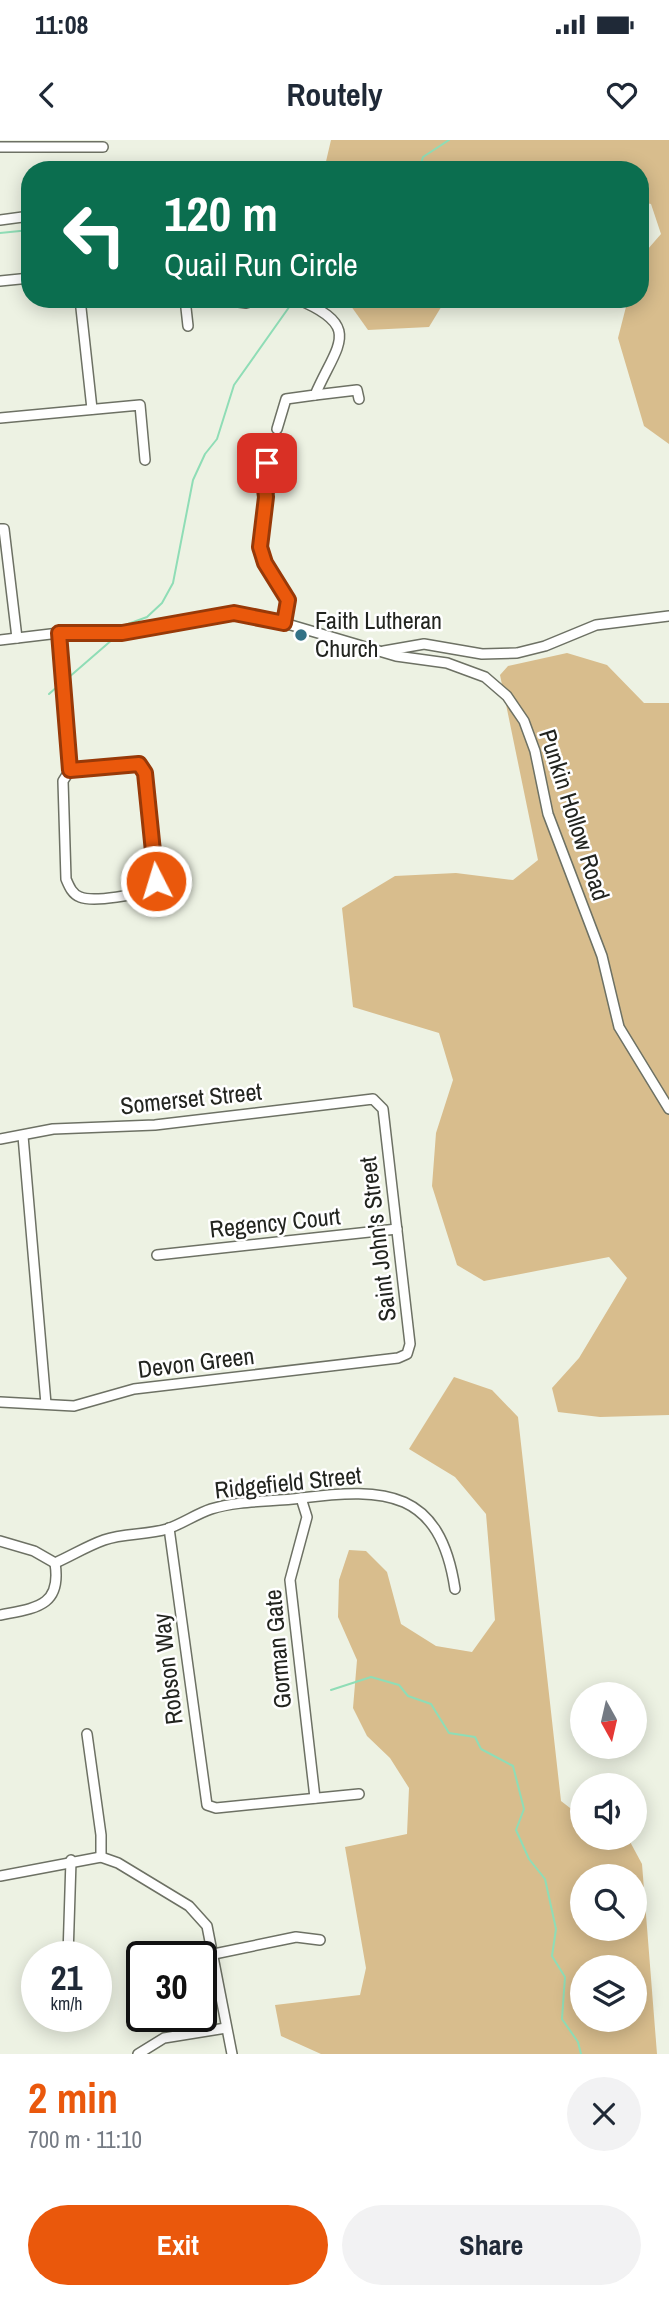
<!DOCTYPE html>
<html lang="en">
<head>
<meta charset="utf-8">
<style>
	:root { --surface:#fff; --page:#f2f2f3; --text:#1f2937; --muted:#747a83; --accent:#ea580c }
	body { margin:0; font-family:"Archivo Narrow",sans-serif; background:var(--page); color:var(--text); height:100vh; display:flex; flex-direction:column; font-size:26px; white-space:nowrap }
	* { box-sizing:border-box; margin:0 }
	p { font-size:23px; color:var(--muted) }
	.icon { flex:none; width:38px; height:38px; fill:none; stroke:currentColor; stroke-width:2; stroke-linecap:round; stroke-linejoin:round }
	.map { position:relative; height:1914px; overflow:hidden }
	.details { display:flex; flex-direction:column; background:var(--surface); flex:1 }
	.details>* { flex:none }
	.banner { position:absolute; left:21px; top:21px; width:628px; height:147px; border-radius:28px; box-shadow:0 4px 18px #0003; background:#0b6e4f; color:#fff; overflow:hidden }
	.needle { width:46px; rotate:172deg }
	.controls { position:absolute; left:570px; top:1542px; display:grid; gap:14px }
	.controls a { display:grid; place-items:center; width:77px; height:77px; border-radius:50%; background:var(--surface); box-shadow:0 4px 18px #0003; font-size:35px }
	.speed { position:absolute; left:21px; top:1801px; display:flex; gap:14px; font-size:35px; font-weight:700; text-align:center }
	.speed>* { display:grid; place-content:center; width:91px; height:91px; border-radius:50%; background:var(--surface); box-shadow:0 4px 18px #0003; line-height:1 }
	.speed small { font-size:18px; font-weight:400 }
	.speed .limit { border:4px solid #111; border-radius:10px; background:#fff; color:#111 }
	.pin { position:absolute; display:grid; place-items:center; width:60px; height:60px; color:#fff; margin:-30px; border-radius:14px; box-shadow:0 4px 10px #0006 }
	.me { position:absolute; width:77px; margin:-38px; rotate:355deg; stroke-linejoin:round; filter:drop-shadow(0 0 5px #0008) }
	.turn { display:flex; align-items:center; gap:24px; height:147px; padding:0 28px; font-size:32px }
	.turn .icon { width:91px; height:91px; stroke-width:2.5 }
	.turn b { display:block; font-size:49px; line-height:60px }
	.round { display:grid; place-items:center; flex:none; width:74px; height:74px; border-radius:37px; background:var(--page) }
	.overview { display:flex; align-items:center; justify-content:space-between; height:119px; padding:0 28px }
	h1 { font-size:42px; font-weight:700; line-height:52px; color:var(--accent) }
	.primary-button { display:flex; gap:14px; margin-top:auto; padding:14px 28px }
	.primary-button a { flex:1; height:80px; border-radius:42px; background:var(--accent); color:#fff; font-size:28px; font-weight:700; line-height:80px; text-align:center }
	.primary-button a+a { background:var(--page); color:var(--text) }
	.status { display:flex; justify-content:space-between; align-items:center; height:49px; padding:0 35px; background:var(--surface); direction:ltr }
	.status svg { height:19px; fill:currentColor }
	header { display:flex; justify-content:space-between; align-items:center; height:91px; padding:0 28px; background:var(--surface); font-size:32px; font-weight:700 }
	.map>svg:first-child { display:block }
	.green { fill:#d8bd8d; fill-rule:evenodd }
	.lines { fill:none; stroke-linecap:round; stroke-linejoin:round }
	.stream { stroke:#8fddb6; stroke-width:2 }
	.minor-casing { stroke:#6d7164; stroke-width:12 }
	.minor { stroke:#fff; stroke-width:9 }
	.route-casing { stroke:#983908; stroke-width:18 }
	.route { stroke:#ea580c; stroke-width:12 }
	.poi-dot { fill:#327286; stroke:#fff; stroke-width:2.5 }
	.labels { text-anchor:middle; stroke-width:5; stroke-linejoin:round; paint-order:stroke }
	.poi-label { font-size:24px; fill:#22241f; stroke:#fff; text-anchor:start }
	.street-label { font-size:24px; fill:#22241f; stroke:#fff }
</style>
</head>
<body>
<div class="status"><b>11:08</b><svg viewBox="0 0 49 12"><path d="M0 12V9h3v3zM5 12V6h3v6zM10 12V3h3v9zM15 12V0h3v12zM26 1h20v11H26zM47 4h2v5h-2z"/></svg></div>
<header><svg class="icon" aria-label="back" viewBox="0 0 24 24"><path d="M15 5l-7 7 7 7"/></svg>Routely<svg class="icon" aria-label="heart" viewBox="0 0 24 24"><path d="M12 20l-8-8c-3-5 5-10 8-4 3-6 11-1 8 4z"/></svg></header>
<div class="map">
<svg width="669" height="1914" viewBox="0 0 669 1914">
	<rect width="100%" height="100%" fill="#edf2e3"/>
	<g class="green">
		<polygon points="331,0 669,0 669,304 644,286 618,198 628,159 640,159 641,117 661,94 651,64 641,62 640,30 324,30"/>
		<polygon points="346,159 446,159 429,187 368,190"/>
		<polygon points="567,513 607,525 644,563 669,563 669,1275 600,1277 558,1272 552,1248 579,1218 627,1138 609,1117 484,1141 457,1125 432,1046 436,993 453,940 439,893 353,867 342,768 395,736 456,733 513,740 538,720 500,535 508,526"/>
		<path d="M454 1237 492 1250 518 1277 561 1661 583 1678V1698H628L642 1724 657 1914H321L281 1896 275 1865 360 1855 366 1828 345 1707 407 1694 409 1648 390 1618 367 1596 353 1568 357 1520 338 1477 339 1440 349 1410 366 1411 387 1432 401 1484 436 1506 472 1512 495 1480 486 1374 455 1337 409 1309ZM583 1736H635V1788H583ZM583 1827H635V1880H583Z"/>
	</g>
	<g class="lines">
		<g class="stream">
			<polyline points="419,30 423,17 449,0"/>
			<polyline points="0,93 30,90"/>
			<polyline points="117,488 147,477 162,463 173,443 193,340 205,314 217,299 234,245 292,163"/>
			<polyline points="68,538 113,499"/>
			<polyline points="49,554 58,546"/>
			<polyline points="331,1550 371,1537 399,1545 408,1556 431,1564 449,1593 475,1597 481,1609 513,1626 524,1669 516,1690 529,1719 545,1739 556,1789 552,1816 565,1837 562,1879 578,1902 581,1914"/>
		</g>
		<g class="minor-casing">
			<g id="minor">
				<polyline points="0,7 103,7"/>
				<polyline points="0,80 30,76"/>
				<polyline points="0,141 30,138"/>
				<polyline points="80,159 92,269"/>
				<polyline points="185,159 188,186"/>
				<polyline points="216,159 246,163 261,159"/>
				<polyline points="81,162 128,159"/>
				<polyline points="315,255 357,250 359,259"/>
				<polyline points="0,278 140,265 145,320"/>
				<path d="M277 289 286 259 315 255C337 204 364 187 297 159"/>
				<polyline points="266,357 278,335 273,322 267,323 263,334 266,357 260,407 265,423 288,460 284,483"/>
				<polyline points="0,389 4,389 17,498"/>
				<polyline points="59,493 70,630"/>
				<polyline points="0,500 59,493 122,493 234,473 284,483 396,516 447,523 485,537 507,556 524,581 535,611 548,674 602,816 619,887 669,969"/>
				<polyline points="384,511 424,504 482,514 517,513 545,506 596,485 669,476"/>
				<path d="M125 623 139 624 145 633 156 742 153 749C139 754 94 763 80 757 72 754 69 746 66 739L63 641 70 630Z"/>
				<polyline points="23,996 46,1264"/>
				<polyline points="0,999 53,989 155,985 373,959 383,969 410,1204 407,1214 398,1218 134,1249 74,1266 0,1262"/>
				<polyline points="157,1115 397,1089"/>
				<polyline points="301,1358 307,1377 290,1440 315,1658"/>
				<polyline points="169,1388 207,1665 216,1668 359,1654"/>
				<polyline points="0,1401 34,1411 55,1423"/>
				<path d="M55 1423C71 1416 87 1406 104 1400 123 1393 147 1395 167 1389 182 1384 196 1374 211 1369 240 1360 272 1362 301 1358 386 1347 440 1350 455 1449"/>
				<path d="M0 1475C35 1468 62 1467 55 1423"/>
				<polyline points="87,1594 101,1695 101,1717"/>
				<polyline points="0,1736 101,1717 118,1723 189,1766 207,1786 232,1914"/>
				<polyline points="214,1814 296,1797 320,1800"/>
				<polyline points="68,1816 71,1720"/>
				<polyline points="138,1914 164,1898 226,1888"/>
			</g>
		</g>
		<use href="#minor" class="minor"/>
	</g>
	<g class="lines">
		<g class="route-casing">
			<polyline id="route" points="156,741 145,633 139,624 70,630 59,493 122,493 234,473 284,483 288,460 265,423 260,407 266,357 263,334 267,323"/>
		</g>
		<use href="#route" class="route"/>
	</g>
	<circle class="poi-dot" cx="301" cy="495" r="7"/>
	<g class="labels">
		<g class="poi-label">
			<text x="315" y="489">Faith Lutheran<tspan x="315" dy="28">Church</tspan></text>
		</g>
		<g class="street-label">
			<text transform="translate(574 675) rotate(72)" y="8">Punkin Hollow Road</text>
			<text transform="translate(191 959) rotate(-6)" y="8">Somerset Street</text>
			<text transform="translate(275 1083) rotate(-6)" y="8">Regency Court</text>
			<text transform="translate(378 1099) rotate(-97)" y="8">Saint John's Street</text>
			<text transform="translate(196 1223) rotate(-7)" y="8">Devon Green</text>
			<text transform="translate(288 1343) rotate(-6)" y="8">Ridgefield Street</text>
			<text transform="translate(278 1509) rotate(-95)" y="8">Gorman Gate</text>
			<text transform="translate(168 1529) rotate(-97)" y="8">Robson Way</text>
		</g>
	</g>
</svg>
<div class="controls">
<a><svg class="needle" viewBox="-14 -14 28 28"><path d="M0-13l5 13h-10z" fill="#e53935"/><path d="M0 13l5-13h-10z" fill="#747a83"/></svg></a>
<a><svg class="icon" aria-label="sound" viewBox="0 0 24 24"><path d="M4 9h4l5-4v14l-5-4H4zM17 9q2 3 0 6"/></svg></a>
<a><svg class="icon" aria-label="search" viewBox="0 0 24 24"><circle cx="10" cy="10" r="6"/><path d="M15 15l6 6"/></svg></a>
<a><svg class="icon" aria-label="layers" viewBox="0 0 24 24"><path d="M12 4l9 5-9 5-9-5zM3 14l9 5 9-5"/></svg></a>
</div>
<div class="speed"><div>21<small>km/h</small></div><div class="limit">30</div></div>
<div class="pin" style="left:267px;top:323px;background:#d93025"><svg class="icon" aria-label="arrive" viewBox="0 0 24 24"><path d="M6 21V4h12l-3 4 3 4H6"/></svg></div>
<svg class="me" style="left:156px;top:741px" viewBox="-20 -20 40 40"><circle r="17" fill="#ea580c" stroke="#fff" stroke-width="3"/><path d="M0-11L8 9 0 5-8 9z" fill="#fff"/></svg>
<div class="banner">
<div class="turn"><svg class="icon" aria-label="left" viewBox="0 0 24 24"><path d="M17 20v-9H6M10 6l-5 5 5 5"/></svg><div><b>120 m</b>Quail Run Circle</div></div>
</div>
</div>
<section class="details">
<div class="overview"><div><h1>2 min</h1><p>700 m · 11:10</p></div><a class="round"><svg class="icon" aria-label="close" viewBox="0 0 24 24"><path d="M6 6l12 12M18 6L6 18"/></svg></a></div>
<div class="primary-button"><a>Exit</a><a>Share</a></div>
</section>
</body>
</html>
